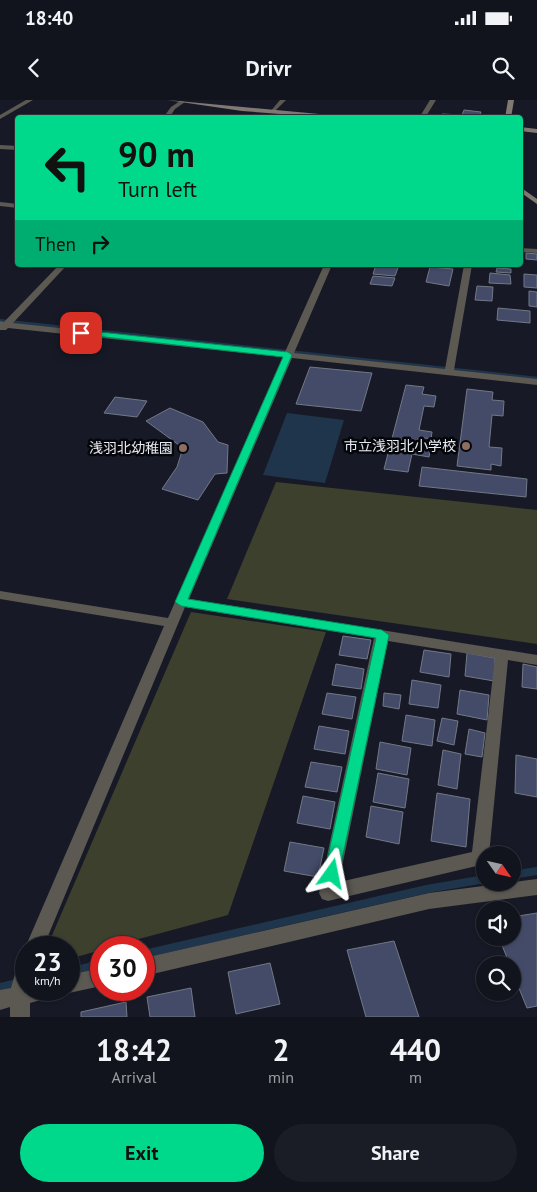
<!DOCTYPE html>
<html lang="en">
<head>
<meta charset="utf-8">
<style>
	:root { --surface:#11141c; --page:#1a1d25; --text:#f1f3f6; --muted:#9c9ea3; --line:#30333b; --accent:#00d98c }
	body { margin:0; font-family:"PT Sans","Noto Sans JP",sans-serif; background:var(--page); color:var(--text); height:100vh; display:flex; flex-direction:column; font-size:19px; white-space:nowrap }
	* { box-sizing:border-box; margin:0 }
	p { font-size:16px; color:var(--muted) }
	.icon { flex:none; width:28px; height:28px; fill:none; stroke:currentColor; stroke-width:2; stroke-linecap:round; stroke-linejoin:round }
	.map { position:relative; height:917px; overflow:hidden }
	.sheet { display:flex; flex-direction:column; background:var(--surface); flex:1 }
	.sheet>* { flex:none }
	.banner { position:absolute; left:15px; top:15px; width:508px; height:152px; border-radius:5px; box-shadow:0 1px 4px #0004,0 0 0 1px var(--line); background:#00d98c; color:#111; overflow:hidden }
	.needle { width:32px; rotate:124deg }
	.buttons { position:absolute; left:476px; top:746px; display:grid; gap:10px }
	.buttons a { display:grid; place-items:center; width:45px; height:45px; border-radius:50%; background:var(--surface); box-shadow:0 1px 4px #0004,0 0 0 1px var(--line); font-size:25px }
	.speed { position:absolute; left:15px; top:836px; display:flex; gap:10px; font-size:25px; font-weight:700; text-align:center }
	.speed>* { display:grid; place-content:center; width:65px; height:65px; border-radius:50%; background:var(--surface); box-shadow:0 1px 4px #0004,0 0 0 1px var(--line); line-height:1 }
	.speed small { font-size:12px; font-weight:400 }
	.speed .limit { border:8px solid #d22; background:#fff; color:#111 }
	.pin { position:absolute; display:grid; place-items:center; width:42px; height:42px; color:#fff; margin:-21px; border-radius:10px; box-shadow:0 2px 8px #0006 }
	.me { position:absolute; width:55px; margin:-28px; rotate:12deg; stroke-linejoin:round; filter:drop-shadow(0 0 4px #0008) }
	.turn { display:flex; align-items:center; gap:18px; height:105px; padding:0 20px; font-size:22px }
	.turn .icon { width:65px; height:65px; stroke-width:2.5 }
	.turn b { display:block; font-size:35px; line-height:42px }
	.then { display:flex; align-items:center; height:48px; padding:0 20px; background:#0003; gap:10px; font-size:19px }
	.eta { display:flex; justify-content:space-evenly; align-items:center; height:85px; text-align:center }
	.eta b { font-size:30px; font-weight:600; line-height:35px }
	.button { display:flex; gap:10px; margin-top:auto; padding:10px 20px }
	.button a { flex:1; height:58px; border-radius:30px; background:var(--accent); color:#111; font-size:20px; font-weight:600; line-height:58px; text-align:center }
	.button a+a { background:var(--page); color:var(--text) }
	.status { display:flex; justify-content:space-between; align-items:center; height:35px; padding:0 25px; background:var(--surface); direction:ltr }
	.status svg { height:14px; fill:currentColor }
	header { display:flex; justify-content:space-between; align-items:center; height:65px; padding:0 20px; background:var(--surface); font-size:22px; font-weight:600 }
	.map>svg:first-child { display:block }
	.green { fill:#3c402d }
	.water { fill:#1f354c }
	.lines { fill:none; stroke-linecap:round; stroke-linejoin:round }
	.stream-far2 { stroke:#1f354c; stroke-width:4 }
	.stream-far1 { stroke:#1f354c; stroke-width:4.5 }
	.stream { stroke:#1f354c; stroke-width:8 }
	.building { fill:#434b68; stroke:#737886 }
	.street { fill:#5c5852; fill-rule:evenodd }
	.secondary { fill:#827a72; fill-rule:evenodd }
	.route { fill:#00d98c; stroke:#008d5b }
	.education-dot { fill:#8d6e63; stroke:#05060a; stroke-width:2 }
	.labels { text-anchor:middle; stroke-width:5; stroke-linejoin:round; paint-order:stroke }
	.poi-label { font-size:14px; fill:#e8eaf3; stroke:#05060a; text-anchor:end }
</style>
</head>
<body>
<div class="status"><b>18:40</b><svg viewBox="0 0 49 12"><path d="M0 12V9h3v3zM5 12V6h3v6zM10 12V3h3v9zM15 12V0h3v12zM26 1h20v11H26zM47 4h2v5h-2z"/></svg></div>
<header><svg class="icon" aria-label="back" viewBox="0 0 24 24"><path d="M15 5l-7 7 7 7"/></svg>Drivr<svg class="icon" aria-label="search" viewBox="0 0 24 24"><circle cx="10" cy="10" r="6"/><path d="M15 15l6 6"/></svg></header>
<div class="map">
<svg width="537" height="917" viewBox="0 0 537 917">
	<rect width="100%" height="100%" fill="#171a26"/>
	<g class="green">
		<polygon points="276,382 537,410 537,544 227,499"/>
		<polygon points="191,512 326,532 228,815 109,847 101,848 101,850 69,859 69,848 47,847"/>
	</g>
	<polygon class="water" points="287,313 344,320 325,383 263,375"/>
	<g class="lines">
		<polyline class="stream-far2" points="0,221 141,236"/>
		<polyline class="stream-far1" points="129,235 537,279"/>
		<g class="stream">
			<polyline points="512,775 537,771"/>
			<polyline points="144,854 427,789 485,779"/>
			<polyline points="69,872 101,864"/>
			<polyline points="0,887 26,881"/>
		</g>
	</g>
	<g class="building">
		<polygon points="464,10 481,12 479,17 484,18 440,17 442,14 462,15"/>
		<polygon points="526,153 537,154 537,160 526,159"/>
		<polygon points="376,165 399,165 395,176 373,174"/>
		<polygon points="430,167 453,169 449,186 426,182"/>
		<polygon points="497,168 511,169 511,173 496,172"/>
		<polygon points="490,173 510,175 511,184 489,183"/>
		<polygon points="524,174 537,175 537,188 524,187"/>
		<polygon points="373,176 395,178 392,186 370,184"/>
		<polygon points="477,186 493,187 492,201 475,200"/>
		<polygon points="529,191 537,192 537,207 529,206"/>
		<polygon points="498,208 530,211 530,223 497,220"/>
		<polygon points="310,267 372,273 361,311 296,304"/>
		<polygon points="406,285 424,287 422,294 436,296 434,307 424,306 419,330 432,332 431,339 419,337 418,340 432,342 429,357 412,354 408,372 384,369"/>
		<polygon points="467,289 493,292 492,300 504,301 503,316 492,315 489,347 502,348 501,366 491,364 491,370 457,366"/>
		<polygon points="115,297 147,301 137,317 104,313"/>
		<polygon points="170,308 203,322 218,342 228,345 227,373 215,374 198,400 162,389 177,367 183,348 146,321"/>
		<polygon points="422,367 527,379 526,397 419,386"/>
		<polygon points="343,536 371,540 367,559 339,555"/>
		<polygon points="424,550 451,554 449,577 420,572"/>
		<polygon points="467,553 495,558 494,581 465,576"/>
		<polygon points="336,564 364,569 361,589 332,585"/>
		<polygon points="523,564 537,567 537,589 522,587"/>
		<polygon points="412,580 441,585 438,608 409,604"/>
		<polygon points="460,590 489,595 487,620 457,614"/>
		<polygon points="327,593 356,597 352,619 322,614"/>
		<polygon points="384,593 401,595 399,609 383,606"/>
		<polygon points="406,615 435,620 432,646 402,641"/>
		<polygon points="442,618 458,621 454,645 437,641"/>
		<polygon points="319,626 349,631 345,654 314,649"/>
		<polygon points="469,629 485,633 482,657 465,654"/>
		<polygon points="380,642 411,648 407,675 376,669"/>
		<polygon points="443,650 461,654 457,689 438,685"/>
		<polygon points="516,655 537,659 537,697 515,693"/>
		<polygon points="311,662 342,667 337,692 305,687"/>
		<polygon points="378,673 409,679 405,708 373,702"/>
		<polygon points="437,693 470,699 466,747 431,741"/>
		<polygon points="303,696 335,702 330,729 297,723"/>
		<polygon points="371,706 403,712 399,744 366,737"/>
		<polygon points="290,742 324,748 318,777 284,771"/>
		<polygon points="537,813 537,906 527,908 512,871 512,865 510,865 499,838 512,838 512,817"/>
		<polygon points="394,841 419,917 366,917 347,850"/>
		<polygon points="270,863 280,904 236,914 228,872"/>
		<polygon points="191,888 195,917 150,917 147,897"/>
		<polygon points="126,902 127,917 81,917 81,912"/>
	</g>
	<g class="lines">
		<g class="street">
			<polygon points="26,0 33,0 0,19 0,15"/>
			<polygon points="280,0 286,0 274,12 270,12"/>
			<polygon points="430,0 436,0 425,18 419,18"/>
			<polygon points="180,1 185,2 175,9 169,18 163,18 171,7"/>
			<polygon points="0,45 18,46 18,50 0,49"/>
			<polygon points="0,102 18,104 18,108 0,106"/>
			<polygon points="520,148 537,149 537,153 520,152"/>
			<path d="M59 165H67L13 223 285 252 324 165H332L294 253 445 269 464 165H472L454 270 537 279V285L292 258 189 499 537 555V565L508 560 489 755H485V764L328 801 322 799 319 793 374 538 185 507 43 848H26V851L25 848 164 526 0 499V491L168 518 283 257 8 228 6 230H0V221L4 222ZM388 541 495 558 472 752 339 782Z"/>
			<polygon points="537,779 537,795 429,809 144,876 144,858 429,793"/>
			<polygon points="26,857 26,890 54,890 51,897 30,903 30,917 10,917 10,907 0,910 0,890 11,888 19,860"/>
			<polygon points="101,868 101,886 69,893 62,891 69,890 69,875"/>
		</g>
		<g class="secondary">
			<polygon points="167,0 363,18 331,18 242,11"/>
			<polygon points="508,0 514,0 511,18 505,18"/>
			<polygon points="520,27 537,29 537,33 520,31"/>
			<polygon points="520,87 537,99 537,104 520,92"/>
		</g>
	</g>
	<polygon class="route" points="81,230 288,252 292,255 188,499 382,530 389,535 338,779 332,782 327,779 324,774 376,538 181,506 175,502 283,257 78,234 78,231"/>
	<g class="education-dot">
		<circle cx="466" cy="346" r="5"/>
		<circle cx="183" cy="348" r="5"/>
	</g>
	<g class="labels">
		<g class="poi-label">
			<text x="456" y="351">市立浅羽北小学校</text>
			<text x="173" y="353">浅羽北幼稚園</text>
		</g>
	</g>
</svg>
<div class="buttons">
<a><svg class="needle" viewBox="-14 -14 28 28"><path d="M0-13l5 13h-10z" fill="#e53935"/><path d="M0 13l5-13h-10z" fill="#9c9ea3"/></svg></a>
<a><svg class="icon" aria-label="sound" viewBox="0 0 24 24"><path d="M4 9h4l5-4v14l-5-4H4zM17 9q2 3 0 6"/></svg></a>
<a><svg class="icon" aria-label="search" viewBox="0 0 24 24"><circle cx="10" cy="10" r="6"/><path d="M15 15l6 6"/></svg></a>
</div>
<div class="speed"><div>23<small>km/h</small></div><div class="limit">30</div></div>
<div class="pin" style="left:81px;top:233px;background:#d93025"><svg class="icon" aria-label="arrive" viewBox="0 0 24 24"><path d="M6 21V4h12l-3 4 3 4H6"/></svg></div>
<svg class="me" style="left:332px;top:774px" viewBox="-20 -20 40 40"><path d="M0-17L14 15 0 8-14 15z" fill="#00d98c" stroke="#fff" stroke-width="4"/></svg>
<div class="banner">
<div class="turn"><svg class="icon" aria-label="left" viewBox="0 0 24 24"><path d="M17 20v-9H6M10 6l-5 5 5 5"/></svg><div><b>90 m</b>Turn left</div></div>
<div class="then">Then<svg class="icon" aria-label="right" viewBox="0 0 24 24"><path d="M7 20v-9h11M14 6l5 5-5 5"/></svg></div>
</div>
</div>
<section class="sheet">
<div class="eta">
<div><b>18:42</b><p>Arrival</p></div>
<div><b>2</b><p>min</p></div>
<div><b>440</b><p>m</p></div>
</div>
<div class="button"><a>Exit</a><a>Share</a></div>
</section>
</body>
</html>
